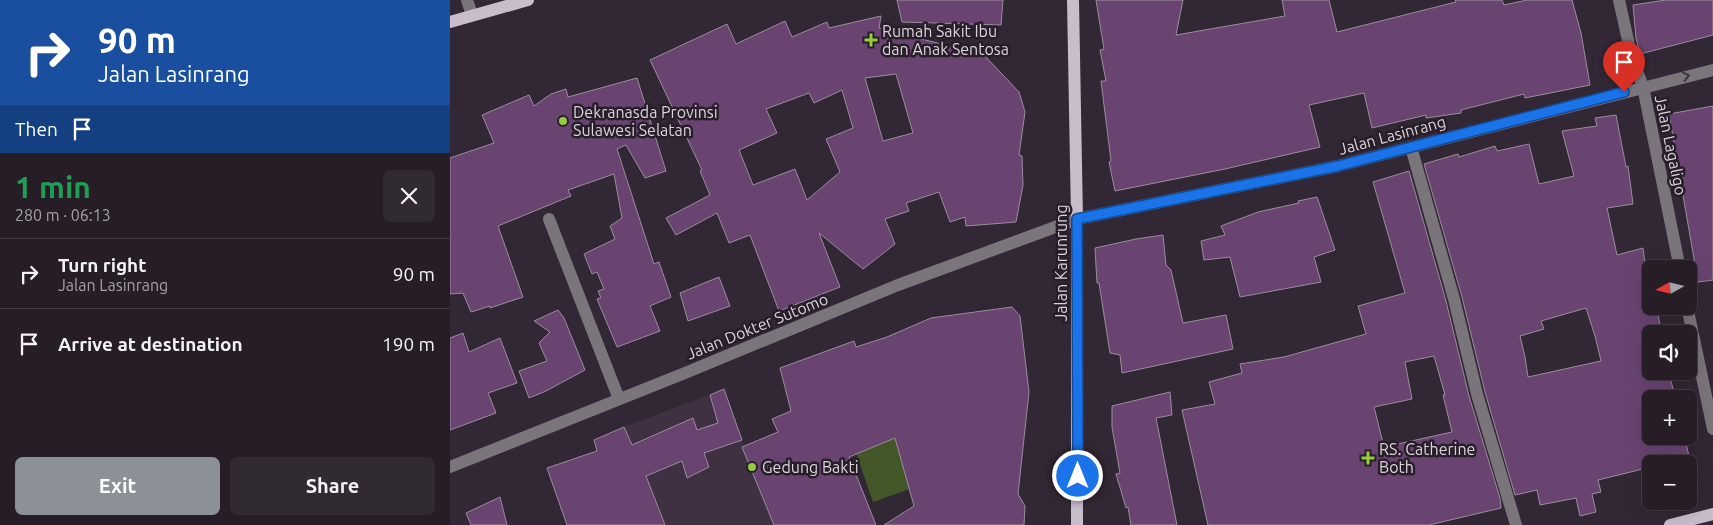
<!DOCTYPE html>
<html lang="en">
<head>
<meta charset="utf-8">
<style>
	:root { --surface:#261d27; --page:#322a33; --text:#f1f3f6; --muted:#a4a2a7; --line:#423b44; --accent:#8c9099 }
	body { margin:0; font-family:Ubuntu,sans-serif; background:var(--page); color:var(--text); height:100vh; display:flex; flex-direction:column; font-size:19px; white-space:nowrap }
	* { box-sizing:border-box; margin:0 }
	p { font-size:16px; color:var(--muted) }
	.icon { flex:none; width:28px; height:28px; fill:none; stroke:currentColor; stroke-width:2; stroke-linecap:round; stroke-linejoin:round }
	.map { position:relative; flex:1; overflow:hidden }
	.drawer { display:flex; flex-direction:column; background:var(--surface); width:450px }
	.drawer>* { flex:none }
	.banner { background:#1a4fa0; color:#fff; overflow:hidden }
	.needle { width:32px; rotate:262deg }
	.buttons { position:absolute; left:1192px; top:260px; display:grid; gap:10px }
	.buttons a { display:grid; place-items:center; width:55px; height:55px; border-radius:8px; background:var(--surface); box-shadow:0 5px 20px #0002,0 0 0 1px var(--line); font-size:25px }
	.pin { position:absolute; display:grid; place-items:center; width:42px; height:42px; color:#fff; margin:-51px -21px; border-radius:50% 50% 50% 0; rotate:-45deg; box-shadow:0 0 5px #0007 }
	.pin .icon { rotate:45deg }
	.me { position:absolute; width:55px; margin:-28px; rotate:0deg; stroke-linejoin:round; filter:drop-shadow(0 0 4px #0008) }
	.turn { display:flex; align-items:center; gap:18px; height:105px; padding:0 15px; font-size:22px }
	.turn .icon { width:65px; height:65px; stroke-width:2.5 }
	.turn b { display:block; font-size:35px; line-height:42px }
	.then { display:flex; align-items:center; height:48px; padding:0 15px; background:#0003; gap:10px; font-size:19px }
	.round { display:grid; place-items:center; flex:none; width:52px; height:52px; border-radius:8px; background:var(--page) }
	.headline { display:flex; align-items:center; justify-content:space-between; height:85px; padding:0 15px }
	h1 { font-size:30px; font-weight:600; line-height:38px; color:#1e9e55 }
	.primary-button { display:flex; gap:10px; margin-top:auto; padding:10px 15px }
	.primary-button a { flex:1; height:58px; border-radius:8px; background:var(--accent); color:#fff; font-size:20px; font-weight:600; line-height:58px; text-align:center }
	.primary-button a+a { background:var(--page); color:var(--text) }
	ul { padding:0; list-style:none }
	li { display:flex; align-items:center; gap:15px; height:70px; padding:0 15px; border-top:1px solid var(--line) }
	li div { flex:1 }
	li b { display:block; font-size:19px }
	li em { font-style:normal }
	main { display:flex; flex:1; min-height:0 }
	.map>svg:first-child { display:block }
	.built { fill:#3f3042 }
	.green { fill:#435729 }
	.building { fill:#694471; stroke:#9a8d9d; fill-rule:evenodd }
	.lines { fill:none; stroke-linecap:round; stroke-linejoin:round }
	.minor { stroke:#7a747b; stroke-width:12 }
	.major { stroke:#c9bdcb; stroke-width:12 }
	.oneway { stroke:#3c343e }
	.route-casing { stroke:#114b97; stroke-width:12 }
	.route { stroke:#1a73e8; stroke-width:9 }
	.poi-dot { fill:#95cc3a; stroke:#281e2a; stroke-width:2 }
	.labels { text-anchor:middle; stroke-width:5; stroke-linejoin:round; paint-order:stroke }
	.poi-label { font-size:16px; fill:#dbd4dc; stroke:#281e2a; text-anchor:start }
	.street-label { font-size:16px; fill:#dbd4dc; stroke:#281e2a }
</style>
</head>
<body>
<main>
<section class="drawer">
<div class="banner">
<div class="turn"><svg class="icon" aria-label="right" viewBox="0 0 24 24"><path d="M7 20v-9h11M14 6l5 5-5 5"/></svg><div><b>90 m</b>Jalan Lasinrang</div></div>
<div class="then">Then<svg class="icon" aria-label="arrive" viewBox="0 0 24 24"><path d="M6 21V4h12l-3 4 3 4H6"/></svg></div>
</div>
<div class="headline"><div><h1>1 min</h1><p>280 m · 06:13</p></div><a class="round"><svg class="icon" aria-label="close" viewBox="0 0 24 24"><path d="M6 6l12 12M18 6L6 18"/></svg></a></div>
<ul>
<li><svg class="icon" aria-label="right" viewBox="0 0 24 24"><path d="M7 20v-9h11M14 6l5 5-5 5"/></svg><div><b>Turn right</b><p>Jalan Lasinrang</p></div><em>90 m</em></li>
<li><svg class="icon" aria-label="arrive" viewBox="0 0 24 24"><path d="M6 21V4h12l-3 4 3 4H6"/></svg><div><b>Arrive at destination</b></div><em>190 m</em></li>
</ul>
<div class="primary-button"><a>Exit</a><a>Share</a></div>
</section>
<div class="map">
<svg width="1263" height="525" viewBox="0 0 1263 525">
	<rect width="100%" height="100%" fill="#322734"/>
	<polygon class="built" points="274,389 294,446 326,433 366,525 173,525 144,440 174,427"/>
	<polygon class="green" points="450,427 465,487 423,502 403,444"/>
	<g class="building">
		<polygon points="447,0 553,0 551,25 452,22"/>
		<polygon points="646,0 733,0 726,35 835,16 832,0 879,0 887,32 1006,2 1005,0 1052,0 1054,5 1077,0 1122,0 1131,33 1140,85 1075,98 1074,94 1011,110 1011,113 976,118 976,115 922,128 914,93 859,105 870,147 775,169 665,191 659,162 661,161 651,81 656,81 650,50 654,49"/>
		<polygon points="1216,0 1263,0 1263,35 1190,54 1186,38 1183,5"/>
		<path d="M431 16 429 28 534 55 569 92 575 112 569 155 572 156 573 185 566 222 516 226 515 217 500 222 489 192 456 203 459 211 435 219 445 244 413 269 369 233 390 287 329 311 300 235 279 243 267 213 226 235 216 218 260 195 250 171 252 170 200 60 277 24 286 44 335 21 342 37 377 22 379 28ZM446 74 463 133 433 141 415 78ZM392 90 403 128 376 139 390 172 357 200 345 169 303 185 289 150 327 133 316 109 359 93 364 103Z"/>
		<polygon points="187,78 216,171 195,178 176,145 167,149 204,264 209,262 221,297 200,306 210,331 167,347 147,299 151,298 148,291 154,289 147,272 142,274 134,254 165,239 160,226 172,218 164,174 118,190 121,196 48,226 73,297 40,308 40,306 21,312 13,293 0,294 0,158 44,143 32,115 79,95 84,106 101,94 116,89 118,97"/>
		<polygon points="1263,106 1263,280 1248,282 1219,114"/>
		<path d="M1166 115 1176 167 1178 166 1183 204 1157 208 1167 255 1193 248 1201 306H1206L1212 334H1201V371H1218L1226 399H1201V436H1234L1241 464H1201V467L1148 480 1151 492 1142 494 1146 512 1130 516 1126 498 1090 505 1087 490 1065 495 1035 392 1012 297 974 164 1008 154 1009 157 1045 146 1047 151 1079 144 1089 184 1124 176 1112 131 1147 126 1145 118ZM1136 308 1145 336 1151 361 1078 377 1075 357 1070 336 1094 329 1091 321Z"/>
		<path d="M959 171 996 301 1019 396 1050 498 1051 508 979 525H758L732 410 765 404 759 382 792 373 790 364 834 357 916 334 908 306 955 293 923 182ZM984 356 995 395H993L1002 432 934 447 924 407 962 399 955 362Z"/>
		<polygon points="867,197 885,250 864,257 871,282 790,297 780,257 754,260 751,241 775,235 771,226 808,212 849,203 848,201"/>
		<polygon points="713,235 716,265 721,270 733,323 776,315 783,349 672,373 670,355 660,353 649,283 647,283 645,248 686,239"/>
		<polygon points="269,277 280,306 238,321 230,293"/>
		<polygon points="562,307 570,316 579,392 568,494 575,506 574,525 434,525 464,506 445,438 399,457 426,525 324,525 292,447 328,432 322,419 341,411 330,368 404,341 406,347 437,337 481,318"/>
		<polygon points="108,310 114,318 135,370 96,391 79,398 69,371 97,361 89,343 100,332 84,321"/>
		<polygon points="13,333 19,352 50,338 67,383 38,393 46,413 0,430 0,338"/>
		<polygon points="274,389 292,440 254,453 259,467 237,478 232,461 196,476 215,525 117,525 97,468 147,451 144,440 174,427 182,445 243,418 247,430 268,423 260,395"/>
		<polygon points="720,392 722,415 706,418 727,525 681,525 678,507 676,508 666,474 670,473 662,427 662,406"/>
		<polygon points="50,497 57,525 21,525 16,513"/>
	</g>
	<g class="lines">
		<g class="minor">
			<polyline points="17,0 22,15"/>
			<polyline points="1169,0 1181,54 1193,87 1230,269"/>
			<polyline points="961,147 1004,299 1027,394 1066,525"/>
			<polyline points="99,219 169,399"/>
			<polyline points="1237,306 1263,429"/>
			<polyline points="0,467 235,373 448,285 627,219 888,166 1263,70"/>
		</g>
		<g class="major">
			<polyline points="623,0 627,219 627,525"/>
			<polyline points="0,22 78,0"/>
			<polyline points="1220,525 1263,514"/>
		</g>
	</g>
	<defs><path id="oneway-chevron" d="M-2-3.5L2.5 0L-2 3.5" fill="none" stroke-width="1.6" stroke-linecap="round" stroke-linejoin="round" transform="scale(1.25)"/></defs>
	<use class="oneway" href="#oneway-chevron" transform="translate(1236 76) rotate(-13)"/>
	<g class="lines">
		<g class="route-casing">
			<polyline id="route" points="628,476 627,219 888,166 1174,92"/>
		</g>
		<use href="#route" class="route"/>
	</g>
	<g class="poi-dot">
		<path d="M418.5 32.5h5v5h5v5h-5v5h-5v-5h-5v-5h5z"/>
		<circle cx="113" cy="121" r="5"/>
		<path d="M915.5 450.5h5v5h5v5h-5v5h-5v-5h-5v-5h5z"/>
		<circle cx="302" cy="467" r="5"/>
	</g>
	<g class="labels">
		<g class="poi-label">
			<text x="432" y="37">Rumah Sakit Ibu<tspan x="432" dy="18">dan Anak Sentosa</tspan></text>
			<text x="123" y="118">Dekranasda Provinsi<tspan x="123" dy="18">Sulawesi Selatan</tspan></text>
			<text x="929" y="455">RS. Catherine<tspan x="929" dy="18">Both</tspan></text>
			<text x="312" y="473">Gedung Bakti</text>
		</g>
		<g class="street-label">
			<text transform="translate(942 135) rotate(-15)" y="6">Jalan Lasinrang</text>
			<text transform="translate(1221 145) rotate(78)" y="6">Jalan Lagaligo</text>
			<text transform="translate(611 263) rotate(-90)" y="6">Jalan Karunrung</text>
			<text transform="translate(307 326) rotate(-22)" y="6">Jalan Dokter Sutomo</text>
		</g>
	</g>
</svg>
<div class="buttons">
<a><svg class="needle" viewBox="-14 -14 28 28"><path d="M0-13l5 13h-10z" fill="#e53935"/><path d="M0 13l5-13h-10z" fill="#a4a2a7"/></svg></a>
<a><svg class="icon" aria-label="sound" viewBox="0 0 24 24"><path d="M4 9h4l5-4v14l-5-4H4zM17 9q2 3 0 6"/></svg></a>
<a>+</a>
<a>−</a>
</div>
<div class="pin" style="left:1174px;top:92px;background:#d93025"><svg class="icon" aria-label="arrive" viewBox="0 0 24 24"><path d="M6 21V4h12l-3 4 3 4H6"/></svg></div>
<svg class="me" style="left:628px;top:476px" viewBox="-20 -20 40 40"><circle r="17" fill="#1a73e8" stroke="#fff" stroke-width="3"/><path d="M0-11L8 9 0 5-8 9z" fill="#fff"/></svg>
</div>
</main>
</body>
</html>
